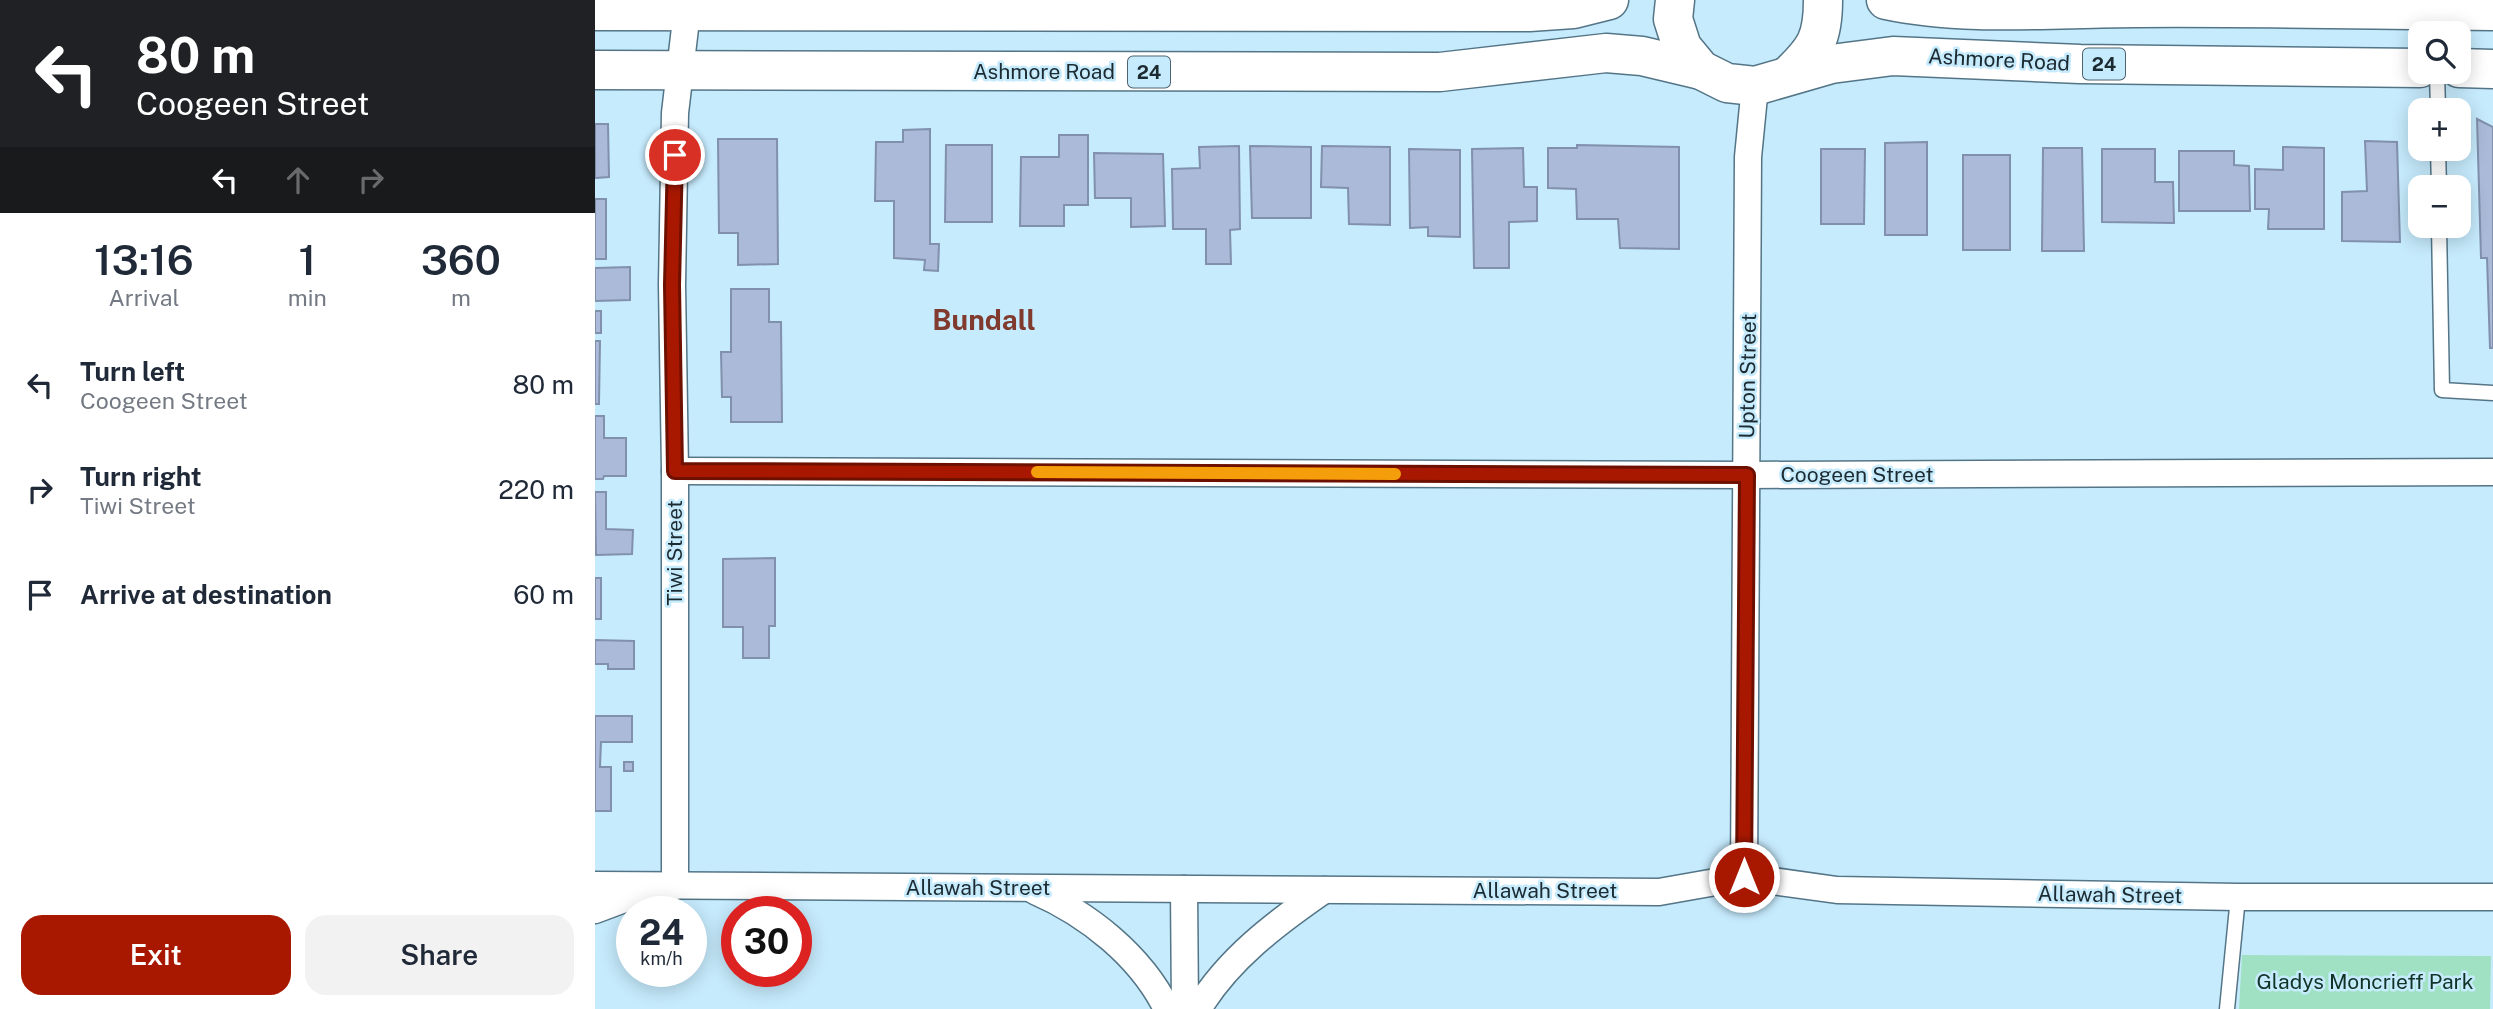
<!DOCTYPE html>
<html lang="en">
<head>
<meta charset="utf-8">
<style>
	:root { --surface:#fff; --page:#f2f2f3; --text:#1f2937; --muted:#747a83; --accent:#a81800 }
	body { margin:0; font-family:"Public Sans",sans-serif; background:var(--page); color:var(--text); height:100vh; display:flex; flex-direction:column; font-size:26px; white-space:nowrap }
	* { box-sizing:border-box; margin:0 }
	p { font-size:23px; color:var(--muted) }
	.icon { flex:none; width:38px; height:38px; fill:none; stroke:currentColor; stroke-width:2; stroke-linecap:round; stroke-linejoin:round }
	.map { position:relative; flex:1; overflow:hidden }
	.side { display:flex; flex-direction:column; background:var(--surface); width:595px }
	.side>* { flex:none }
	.guide { background:#202124; color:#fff; overflow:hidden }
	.controls { position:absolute; left:1813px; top:21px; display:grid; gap:14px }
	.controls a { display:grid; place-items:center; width:63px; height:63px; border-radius:14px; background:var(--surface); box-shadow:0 4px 18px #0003; font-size:35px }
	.speed { position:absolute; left:21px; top:896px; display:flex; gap:14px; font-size:35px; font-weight:700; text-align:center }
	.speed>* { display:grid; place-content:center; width:91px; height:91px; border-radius:50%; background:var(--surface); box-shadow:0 4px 18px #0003; line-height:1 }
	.speed small { font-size:18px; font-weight:400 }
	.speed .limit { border:10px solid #d22; background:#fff; color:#111 }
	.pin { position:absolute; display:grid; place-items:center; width:60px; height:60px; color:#fff; margin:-30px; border:4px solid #fff; border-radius:50%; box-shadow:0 2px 7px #0007 }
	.me { position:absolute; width:77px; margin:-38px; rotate:0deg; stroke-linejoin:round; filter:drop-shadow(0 0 5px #0008) }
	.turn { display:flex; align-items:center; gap:24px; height:147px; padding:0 21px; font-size:32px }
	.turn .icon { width:91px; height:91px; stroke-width:2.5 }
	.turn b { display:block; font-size:49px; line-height:60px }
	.lanes { display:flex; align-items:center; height:66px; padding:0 21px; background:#0003; justify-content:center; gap:35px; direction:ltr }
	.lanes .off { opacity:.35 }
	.eta { display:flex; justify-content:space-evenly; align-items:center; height:119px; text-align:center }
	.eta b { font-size:42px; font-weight:600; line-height:49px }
	.button { display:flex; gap:14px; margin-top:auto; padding:14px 21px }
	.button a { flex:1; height:80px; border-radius:21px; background:var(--accent); color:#fff; font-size:28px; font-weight:600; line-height:80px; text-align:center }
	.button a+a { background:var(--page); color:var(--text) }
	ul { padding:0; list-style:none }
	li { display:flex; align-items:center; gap:21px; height:105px; padding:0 21px }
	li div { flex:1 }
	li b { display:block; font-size:26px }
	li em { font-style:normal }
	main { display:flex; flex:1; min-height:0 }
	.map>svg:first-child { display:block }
	.green { fill:#a0e1c3 }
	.building { fill:#aabad8; stroke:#8190ad; stroke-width:2 }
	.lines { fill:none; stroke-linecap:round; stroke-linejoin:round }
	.service-casing { stroke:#547586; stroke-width:17 }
	.minor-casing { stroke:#547586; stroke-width:29 }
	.primary-casing { stroke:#547586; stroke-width:41 }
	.service { stroke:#fff; stroke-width:14 }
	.minor { stroke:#fff; stroke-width:26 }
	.primary { stroke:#fff; stroke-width:38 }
	.route-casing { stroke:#6d1000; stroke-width:18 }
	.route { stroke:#a81800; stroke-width:12 }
	.slow { stroke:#f59e0b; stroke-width:12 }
	.labels { text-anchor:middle; stroke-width:5; stroke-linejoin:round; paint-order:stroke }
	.shield { fill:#c6ebfd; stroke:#4f646e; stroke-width:2 }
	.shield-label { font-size:19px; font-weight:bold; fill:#1c2a31 }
	.street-label { font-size:21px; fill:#1c2a31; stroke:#c6ebfd }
	.park-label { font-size:21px; fill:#103325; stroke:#c6ebfd }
	.district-label { font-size:28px; font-weight:bold; fill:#813a2e; stroke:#c6ebfd }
</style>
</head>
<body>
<main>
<section class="side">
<div class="guide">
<div class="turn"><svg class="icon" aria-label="left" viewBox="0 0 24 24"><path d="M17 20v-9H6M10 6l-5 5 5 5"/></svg><div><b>80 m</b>Coogeen Street</div></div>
<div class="lanes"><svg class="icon" aria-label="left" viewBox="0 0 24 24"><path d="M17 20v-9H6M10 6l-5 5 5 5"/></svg><svg class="icon off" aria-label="ahead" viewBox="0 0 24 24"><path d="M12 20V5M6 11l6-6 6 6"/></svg><svg class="icon off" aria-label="right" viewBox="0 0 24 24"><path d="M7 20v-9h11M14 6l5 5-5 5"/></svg></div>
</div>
<div class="eta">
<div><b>13:16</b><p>Arrival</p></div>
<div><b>1</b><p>min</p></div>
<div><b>360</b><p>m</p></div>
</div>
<ul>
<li><svg class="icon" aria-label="left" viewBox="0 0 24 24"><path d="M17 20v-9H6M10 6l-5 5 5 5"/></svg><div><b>Turn left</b><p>Coogeen Street</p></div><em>80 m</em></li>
<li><svg class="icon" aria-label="right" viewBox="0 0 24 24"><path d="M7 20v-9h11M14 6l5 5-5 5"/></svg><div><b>Turn right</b><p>Tiwi Street</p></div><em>220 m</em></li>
<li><svg class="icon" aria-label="arrive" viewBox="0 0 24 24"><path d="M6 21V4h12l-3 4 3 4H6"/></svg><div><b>Arrive at destination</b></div><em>60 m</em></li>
</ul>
<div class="button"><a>Exit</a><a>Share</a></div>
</section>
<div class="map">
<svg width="1898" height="1009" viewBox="0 0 1898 1009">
	<rect width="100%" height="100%" fill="#c6ebfd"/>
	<polygon class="green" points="1647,955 1896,956 1895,1009 1644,1009"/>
	<g class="building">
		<polygon points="1882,119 1898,127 1898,348 1895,348 1892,258 1886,258"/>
		<polygon points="0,124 13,124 14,177 0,178"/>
		<polygon points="335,129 335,244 344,244 343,271 329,270 330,260 299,258 299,201 280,201 281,142 308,142 308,130"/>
		<polygon points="464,135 493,135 493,205 469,205 469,226 425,226 426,157 464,157"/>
		<polygon points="123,139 182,139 183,264 143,265 143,233 124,233"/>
		<polygon points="1770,141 1802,142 1805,242 1747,241 1747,192 1772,191"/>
		<polygon points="1332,142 1332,235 1290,235 1290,143"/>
		<polygon points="351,145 397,145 397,222 350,222"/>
		<polygon points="982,145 1084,147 1084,249 1025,248 1023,219 982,219 981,189 953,188 953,148 982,148"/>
		<polygon points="644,146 645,229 635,230 636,264 611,264 611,229 578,229 577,169 605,168 604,147"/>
		<polygon points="655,146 716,147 716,218 657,218"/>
		<polygon points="727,146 795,147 795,225 754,224 753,188 726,187"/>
		<polygon points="1688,147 1729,148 1729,229 1673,229 1674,209 1660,209 1660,169 1688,170"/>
		<polygon points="928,148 929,187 942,187 942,221 914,222 914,268 879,268 877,149"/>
		<polygon points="1448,148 1487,148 1489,251 1447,251"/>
		<polygon points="814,149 865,150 865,237 833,236 833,227 815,228"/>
		<polygon points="1226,149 1270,149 1269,224 1226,224"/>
		<polygon points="1507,149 1560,149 1560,182 1578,182 1579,223 1507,222"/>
		<polygon points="1584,151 1639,151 1639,165 1654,166 1655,211 1584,211"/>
		<polygon points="499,153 568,154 570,226 536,227 536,198 500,198"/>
		<rect x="1368" y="155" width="47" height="95"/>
		<rect x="0" y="199" width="11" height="60"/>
		<polygon points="35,267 35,300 0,301 0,268"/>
		<polygon points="136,289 174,289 174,322 186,322 187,422 136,422 136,397 127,397 126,352 136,352"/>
		<rect x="0" y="311" width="6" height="22"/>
		<polygon points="0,341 5,341 4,404 0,404"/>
		<polygon points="0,416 9,416 9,438 31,438 31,476 9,476 8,479 0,479"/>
		<polygon points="0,492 11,492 11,529 38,530 37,554 1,555"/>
		<polygon points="180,558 180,626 174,626 174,658 148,658 148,627 128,627 128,559"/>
		<rect x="0" y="578" width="6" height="41"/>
		<polygon points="0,640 39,641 39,669 13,669 13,664 0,664"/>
		<polygon points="0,716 37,716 37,742 6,742 5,767 16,767 16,811 0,811"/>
		<rect x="29" y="762" width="9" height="9"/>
	</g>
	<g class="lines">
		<g class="service-casing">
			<g id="service">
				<polyline points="1842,72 1843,110"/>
				<polyline points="1843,149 1844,187"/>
				<polyline points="1844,226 1847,390 1898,393"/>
				<polyline points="1632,1009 1643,897"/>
			</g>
		</g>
		<g class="minor-casing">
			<g id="minor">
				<polyline points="80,471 1152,475 1898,472"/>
				<polyline points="1149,877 1153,157 1160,86"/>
				<polyline points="0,885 1064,892 1149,877 1242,890 1643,897 1898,897"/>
				<polyline points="80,886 80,471 77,285 80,113 92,11"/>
				<polyline points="589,889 590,1009"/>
				<path d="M440 891C493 914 546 956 572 1009"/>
				<polyline points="0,910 48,892"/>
				<path d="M603 1009C633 959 681 923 729 890"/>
			</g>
		</g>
		<g class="primary-casing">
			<g id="primary">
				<polyline points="1080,0 1078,19 1087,47 1106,70 1132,83 1160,86 1236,64 1298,56 1485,64 1825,68"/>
				<path d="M1291 0C1370 17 1460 8 1541 8 1660 7 1779 10 1898 11"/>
				<polyline points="0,11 934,12 978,9 1014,0"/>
				<polyline points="1864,68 1898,69"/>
				<polyline points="0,70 845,72 1011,53 1047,56 1106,70"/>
				<path d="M1194 75C1221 49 1228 38 1228 0"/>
			</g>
		</g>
		<use href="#service" class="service"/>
		<use href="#minor" class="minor"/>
		<use href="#primary" class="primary"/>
	</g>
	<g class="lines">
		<g class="route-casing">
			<polyline id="route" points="80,155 77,285 80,471 1152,475 1149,877"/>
		</g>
		<use href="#route" class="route"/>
		<polyline class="slow" points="442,472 800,474"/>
	</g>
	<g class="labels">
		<g class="shield">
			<rect x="1488" y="48.5" width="42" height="31" rx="5"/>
			<rect x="533" y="56.5" width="42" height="31" rx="5"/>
		</g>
		<g class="shield-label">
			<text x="1509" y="71">24</text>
			<text x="554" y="79">24</text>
		</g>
		<g class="street-label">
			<text transform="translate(1404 60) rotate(3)" y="7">Ashmore Road</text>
			<text x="449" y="79">Ashmore Road</text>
			<text transform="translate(1153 376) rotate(-89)" y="7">Upton Street</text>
			<text x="1262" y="482">Coogeen Street</text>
			<text transform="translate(80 553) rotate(-90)" y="7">Tiwi Street</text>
			<text x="383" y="895">Allawah Street</text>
			<text x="950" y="898">Allawah Street</text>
			<text transform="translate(1515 895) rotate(1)" y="7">Allawah Street</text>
		</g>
		<g class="park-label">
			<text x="1770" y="989">Gladys Moncrieff Park</text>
		</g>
		<g class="district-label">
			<text x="389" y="330">Bundall</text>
		</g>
	</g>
</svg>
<div class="controls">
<a><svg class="icon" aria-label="search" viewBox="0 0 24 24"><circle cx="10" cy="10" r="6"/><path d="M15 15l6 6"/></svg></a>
<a>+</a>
<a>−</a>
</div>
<div class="speed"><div>24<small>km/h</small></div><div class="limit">30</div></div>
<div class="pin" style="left:80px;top:155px;background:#d93025"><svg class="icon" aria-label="arrive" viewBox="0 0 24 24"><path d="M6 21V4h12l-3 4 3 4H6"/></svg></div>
<svg class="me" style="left:1149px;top:877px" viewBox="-20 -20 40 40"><circle r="17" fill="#a81800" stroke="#fff" stroke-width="3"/><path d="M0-11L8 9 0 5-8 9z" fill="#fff"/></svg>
</div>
</main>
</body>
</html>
